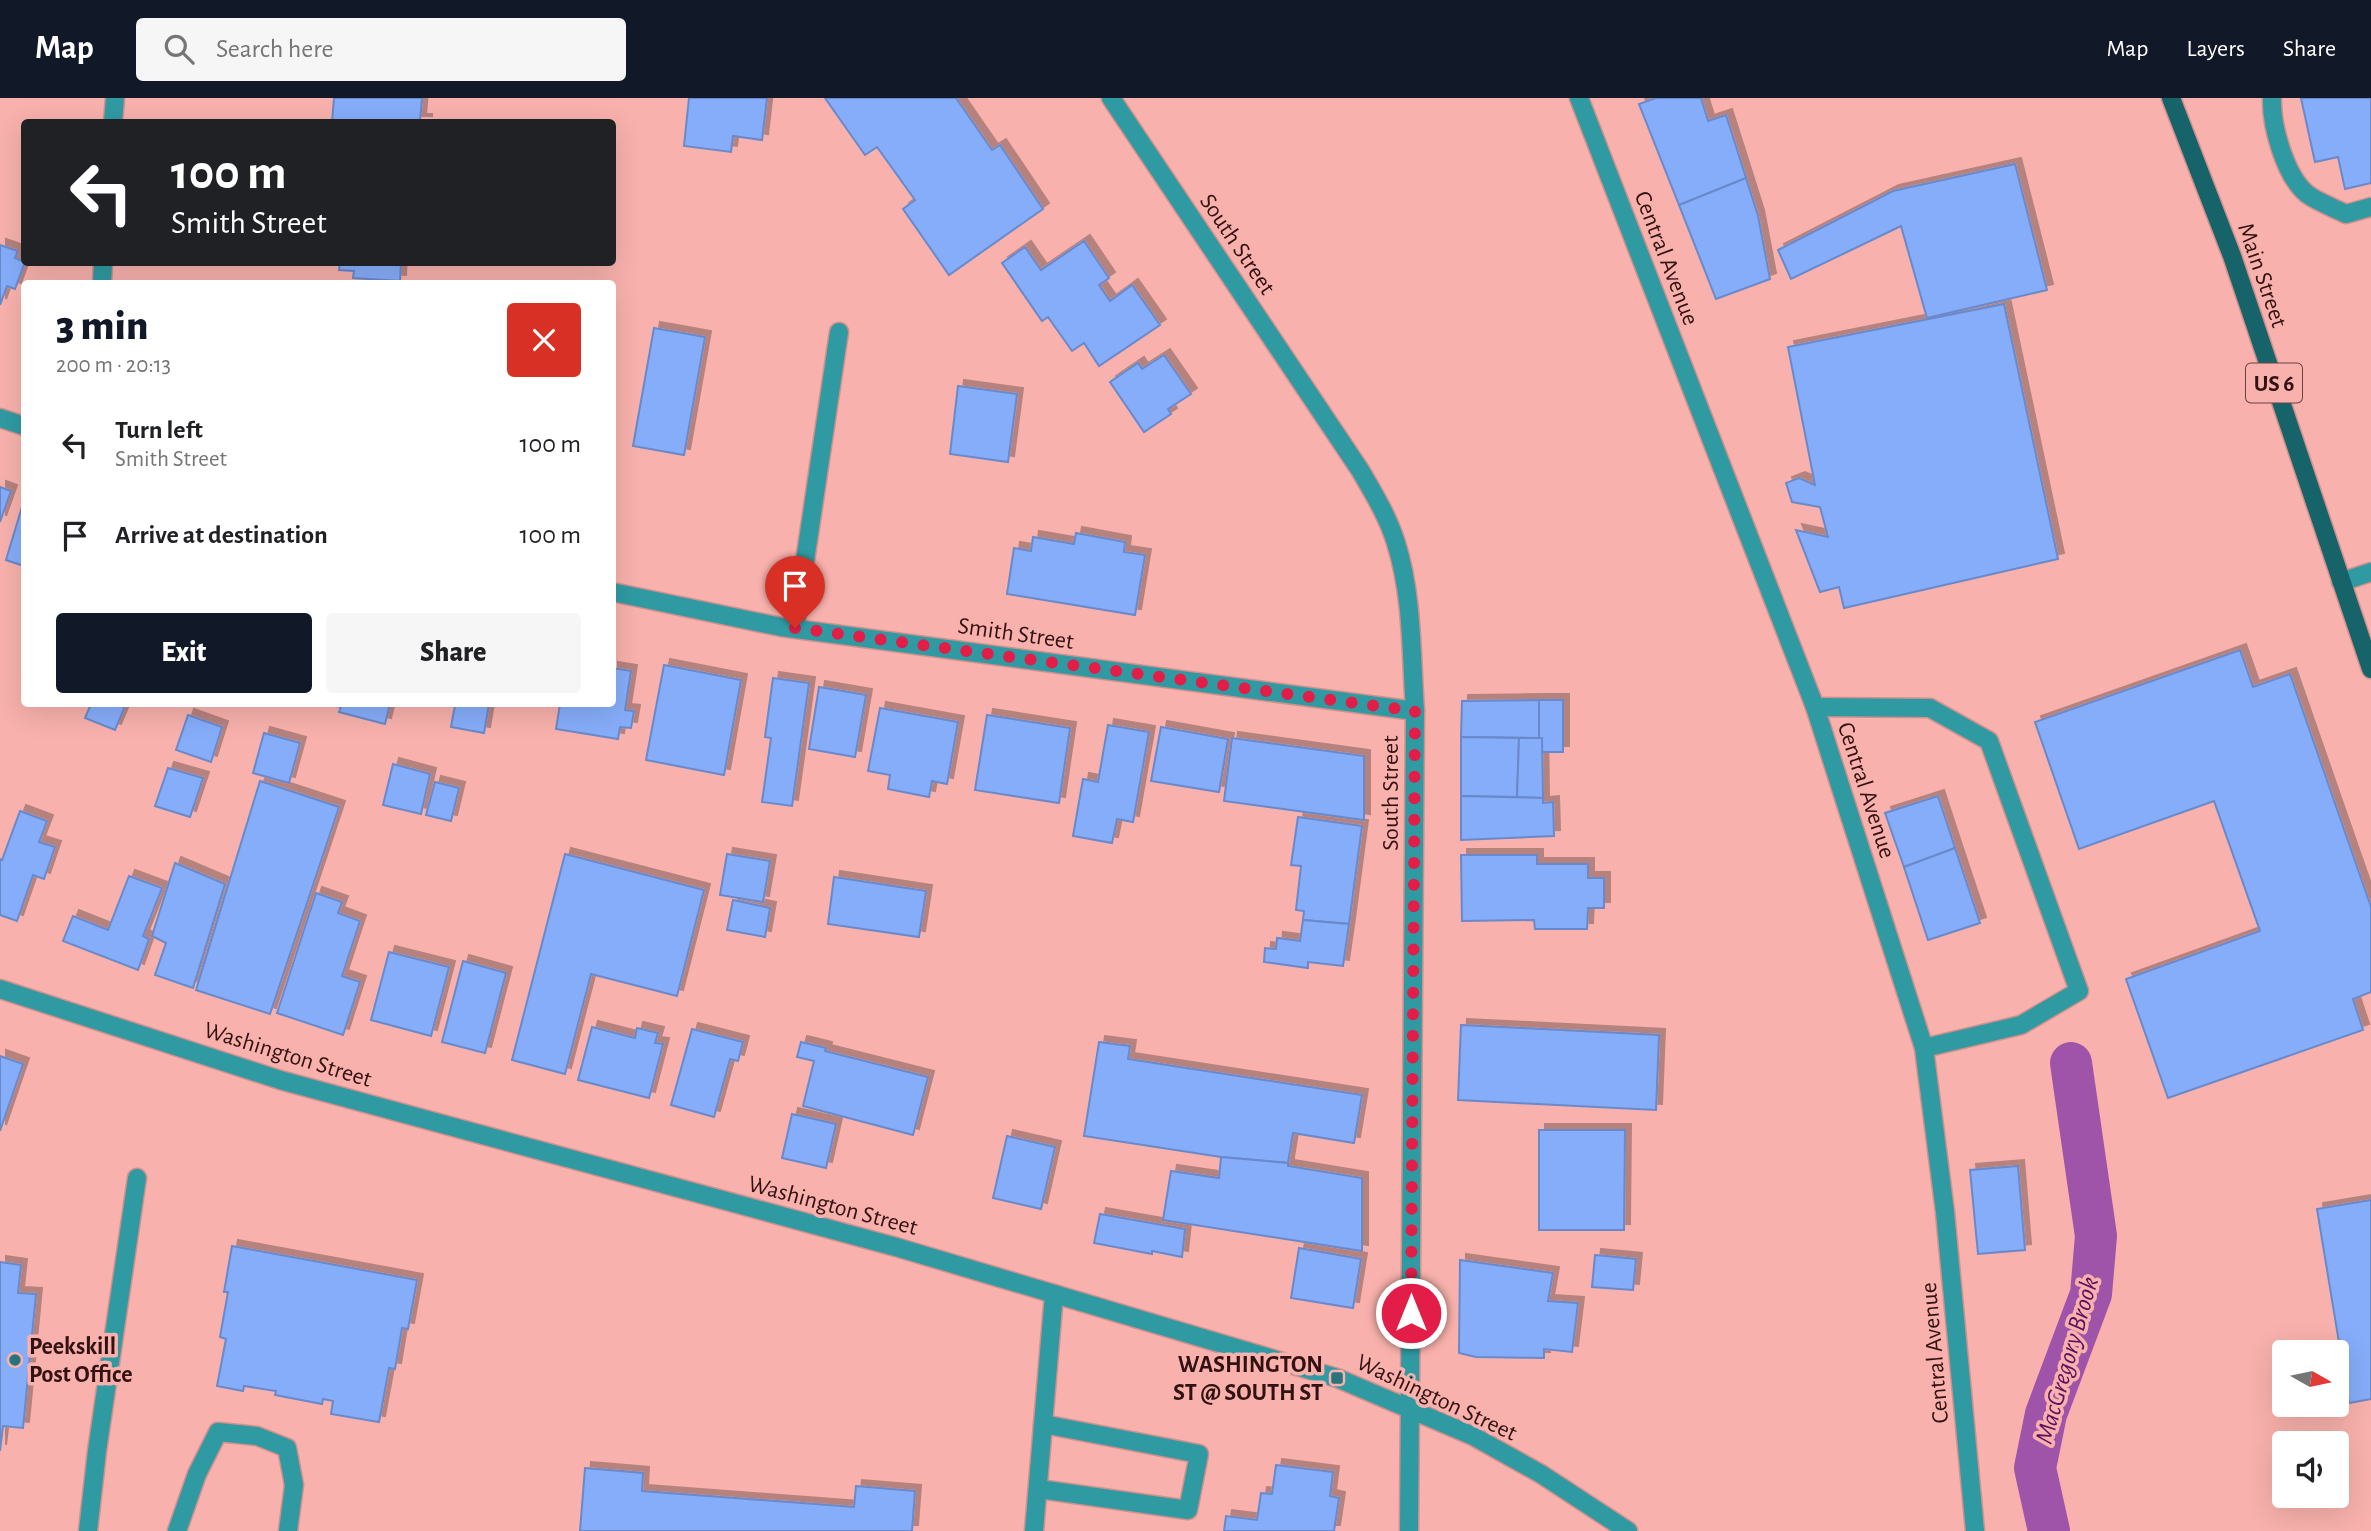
<!DOCTYPE html>
<html lang="en">
<head>
<meta charset="utf-8">
<style>
	:root { --surface:#fff; --page:#f6f6f6; --text:#202124; --muted:#757577; --accent:#111827 }
	body { margin:0; font-family:"Alegreya Sans",sans-serif; background:var(--page); color:var(--text); height:100vh; display:flex; flex-direction:column; font-size:26px; white-space:nowrap }
	* { box-sizing:border-box; margin:0 }
	p { font-size:23px; color:var(--muted) }
	.icon { flex:none; width:38px; height:38px; fill:none; stroke:currentColor; stroke-width:2; stroke-linecap:round; stroke-linejoin:round }
	.map { position:relative; flex:1; overflow:hidden }
	.drawer { position:absolute; left:21px; top:182px; width:595px; height:427px; display:flex; flex-direction:column; background:var(--surface); border-radius:7px; box-shadow:0 7px 28px #0002 }
	.drawer>* { flex:none }
	.top-card { position:absolute; left:21px; top:21px; width:595px; height:147px; border-radius:7px; box-shadow:0 7px 28px #0002; background:#202124; color:#fff; overflow:hidden }
	.needle { width:46px; rotate:99deg }
	.controls { position:absolute; left:2272px; top:1242px; display:grid; gap:14px }
	.controls a { display:grid; place-items:center; width:77px; height:77px; border-radius:7px; background:var(--surface); box-shadow:0 7px 28px #0002; font-size:35px }
	.pin { position:absolute; display:grid; place-items:center; width:60px; height:60px; color:#fff; margin:-72px -30px; border-radius:50% 50% 50% 0; rotate:-45deg; box-shadow:0 0 7px #0007 }
	.pin .icon { rotate:45deg }
	.me { position:absolute; width:77px; margin:-38px; rotate:0deg; stroke-linejoin:round; filter:drop-shadow(0 0 5px #0008) }
	.turn { display:flex; align-items:center; gap:24px; height:147px; padding:0 35px; font-size:32px }
	.turn .icon { width:91px; height:91px; stroke-width:2.5 }
	.turn b { display:block; font-size:49px; line-height:60px }
	.round { display:grid; place-items:center; flex:none; width:74px; height:74px; border-radius:7px; background:var(--page) }
	.head { display:flex; align-items:center; justify-content:space-between; height:119px; padding:0 35px }
	h1 { font-size:42px; font-weight:800; line-height:52px; color:var(--accent) }
	.cta { display:flex; gap:14px; margin-top:auto; padding:14px 35px }
	.cta a { flex:1; height:80px; border-radius:7px; background:var(--accent); color:#fff; font-size:28px; font-weight:800; line-height:80px; text-align:center }
	.cta a+a { background:var(--page); color:var(--text) }
	ul { padding:0; list-style:none }
	li { display:flex; align-items:center; gap:21px; height:91px; padding:0 35px }
	li div { flex:1 }
	li b { display:block; font-size:26px }
	li em { font-style:normal }
	header { display:flex; align-items:center; gap:42px; box-sizing:border-box; height:98px; padding:0 35px; background:var(--accent); color:#fff }
	header strong { font-size:33px }
	nav { display:flex; gap:38px; margin-inline-start:auto; font-size:24px }
	.search { width:490px; height:63px; background:var(--page); display:flex; align-items:center; gap:18px; box-sizing:border-box; padding:0 24px; border-radius:7px; color:var(--muted); font-size:26px }
	.map>svg:first-child { display:block }
	.lines { fill:none; stroke-linecap:round; stroke-linejoin:round }
	.canal { stroke:#a054a9; stroke-width:42 }
	.building { fill:#86adfa; stroke:#6989ca; stroke-width:2; filter:url(#shadow) }
	.service-casing { stroke:#d0918d; stroke-width:21 }
	.minor-casing { stroke:#d0918d; stroke-width:21 }
	.tertiary-casing { stroke:#d0918d; stroke-width:21 }
	.primary-casing { stroke:#d0918d; stroke-width:21 }
	.service { stroke:#309aa3; stroke-width:18 }
	.minor { stroke:#309aa3; stroke-width:18 }
	.tertiary { stroke:#309aa3; stroke-width:18 }
	.primary { stroke:#16636a; stroke-width:18 }
	.route { stroke:#e11d48; stroke-width:12; stroke-dasharray:0 21.6 }
	.poi-dot { fill:#29737a; stroke:#f8b1ac; stroke-width:2.5 }
	.labels { text-anchor:middle; stroke-width:7; stroke-linejoin:round; paint-order:stroke }
	.shield { fill:#f8b1ac; stroke:#6d4240; stroke-width:2 }
	.shield-label { font-size:23px; font-weight:bold; fill:#321211 }
	.street-label { font-size:24px; fill:#321211; stroke:#f8b1ac }
	.poi-label { font-size:24px; font-weight:bold; fill:#321211; stroke:#f8b1ac; text-anchor:start }
	.water-label { font-size:26px; font-style:italic; fill:#5a1162; stroke:#f8b1ac }
</style>
</head>
<body>
<header>
<strong>Map</strong>
<div class="search"><svg class="icon" aria-label="search" viewBox="0 0 24 24"><circle cx="10" cy="10" r="6"/><path d="M15 15l6 6"/></svg>Search here</div>
<nav><a>Map</a><a>Layers</a><a>Share</a></nav>
</header>
<div class="map">
<svg width="2371" height="1433" viewBox="0 0 2371 1433">
	<defs>
		<filter id="shadow"><feDropShadow dx="6" dy="-6" stdDeviation="0" flood-color="#0004"/></filter>
	</defs>
	<rect width="100%" height="100%" fill="#f8b1ac"/>
	<g class="lines">
		<polyline class="canal" points="2049,1433 2035,1370 2046,1316 2091,1196 2096,1138 2071,965"/>
	</g>
	<g class="building">
		<polygon points="334,0 422,0 420,22 426,22 426,24 332,24"/>
		<polygon points="689,0 767,0 762,42 733,38 731,54 684,48"/>
		<polygon points="825,0 956,0 992,52 1000,47 1043,111 949,177 903,111 915,102 877,49 865,57"/>
		<polygon points="1656,0 1701,0 1708,23 1726,17 1746,80 1679,107 1639,6"/>
		<polygon points="2301,0 2371,0 2371,85 2345,91 2338,59 2315,64"/>
		<polygon points="2015,66 2047,192 1927,220 1901,128 1791,181 1778,152 1893,93"/>
		<polygon points="1746,80 1758,118 1770,181 1716,201 1679,107"/>
		<polygon points="1084,143 1109,180 1099,187 1110,203 1132,187 1160,227 1099,268 1084,245 1072,253 1048,219 1042,223 1002,165 1025,149 1041,172"/>
		<polygon points="0,147 18,153 15,160 25,164 15,191 7,188 0,207"/>
		<polygon points="340,164 401,164 400,183 353,180 354,173 339,172"/>
		<polygon points="2004,206 2058,461 1844,510 1839,489 1820,494 1796,432 1828,439 1820,409 1792,404 1786,385 1799,380 1815,387 1788,249"/>
		<polygon points="654,230 705,239 684,357 633,348"/>
		<polygon points="1164,257 1191,296 1168,311 1171,316 1144,334 1110,284 1138,265 1142,271"/>
		<polygon points="958,288 1017,296 1008,364 950,356"/>
		<polygon points="0,389 11,393 0,424"/>
		<polygon points="24,402 24,468 6,462"/>
		<polygon points="1076,435 1125,444 1124,454 1145,457 1135,517 1007,496 1014,450 1031,453 1033,439 1074,446"/>
		<polygon points="2240,552 2253,589 2290,576 2371,809 2371,894 2353,901 2363,932 2168,1000 2126,881 2260,833 2214,703 2079,751 2035,624"/>
		<polygon points="664,567 741,582 724,677 646,662"/>
		<polygon points="612,570 631,573 625,612 634,613 631,630 620,629 618,641 556,631 560,606 612,606"/>
		<polygon points="773,580 809,585 792,708 762,704 771,640 765,639"/>
		<polygon points="819,589 866,597 855,659 809,651"/>
		<polygon points="1539,602 1539,640 1461,639 1462,603"/>
		<polygon points="1539,602 1563,602 1563,654 1542,654 1542,640 1539,640"/>
		<polygon points="91,606 126,606 115,632 85,620"/>
		<polygon points="326,606 390,606 385,626 339,614 341,609"/>
		<polygon points="449,606 489,606 484,635 451,629 455,607"/>
		<polygon points="880,610 958,624 947,686 932,683 929,699 888,691 890,677 868,673"/>
		<polygon points="188,617 222,629 211,664 176,652"/>
		<polygon points="987,617 1070,630 1059,705 975,692"/>
		<polygon points="1108,627 1149,634 1133,724 1117,721 1112,745 1073,738 1083,681 1098,684"/>
		<polygon points="1161,629 1228,641 1219,694 1151,683"/>
		<polygon points="264,635 300,645 289,685 253,675"/>
		<polygon points="1461,639 1519,640 1517,699 1461,698"/>
		<polygon points="1232,640 1364,658 1364,722 1224,703"/>
		<polygon points="1519,640 1542,640 1543,700 1517,699"/>
		<polygon points="393,666 430,676 421,716 383,707"/>
		<polygon points="168,670 203,680 190,719 155,708"/>
		<polygon points="260,683 339,709 270,916 196,892"/>
		<polygon points="435,684 459,690 451,723 426,717"/>
		<polygon points="1461,698 1543,700 1543,705 1553,704 1554,738 1461,742"/>
		<polygon points="1938,698 1955,750 1904,769 1885,715"/>
		<polygon points="20,713 47,723 39,744 55,749 44,781 33,777 17,823 0,817 0,761 2,762"/>
		<polygon points="1298,719 1362,728 1349,826 1303,822 1304,813 1296,812 1301,768 1291,767"/>
		<polygon points="1955,750 1980,825 1928,842 1904,769"/>
		<polygon points="565,756 704,792 677,898 591,876 565,976 512,962"/>
		<polygon points="727,756 770,763 763,804 720,797"/>
		<polygon points="1461,757 1537,757 1537,766 1588,766 1588,780 1604,780 1604,810 1588,810 1587,831 1535,831 1534,822 1462,823"/>
		<polygon points="175,765 225,786 193,890 155,877 166,845 152,838"/>
		<polygon points="129,778 162,790 143,838 149,841 138,872 63,843 73,818 108,832"/>
		<polygon points="834,779 926,793 919,839 828,826"/>
		<polygon points="316,795 342,804 338,815 360,823 342,878 360,884 343,937 277,915"/>
		<polygon points="733,802 770,810 765,839 727,832"/>
		<polygon points="1303,822 1349,826 1343,868 1308,864 1308,870 1264,864 1265,850 1276,851 1277,840 1300,843"/>
		<polygon points="389,854 449,869 431,938 371,922"/>
		<polygon points="463,863 506,875 485,955 442,944"/>
		<polygon points="1461,927 1659,937 1656,1012 1458,1002"/>
		<polygon points="592,929 635,940 637,930 658,935 655,945 663,946 649,1000 578,982"/>
		<polygon points="692,931 743,944 738,963 730,961 714,1019 671,1007"/>
		<polygon points="801,944 826,950 825,953 928,979 913,1037 803,1008 814,963 797,959"/>
		<polygon points="1099,944 1130,948 1128,961 1362,997 1354,1045 1293,1035 1288,1065 1221,1059 1084,1038"/>
		<polygon points="0,958 23,966 0,1033"/>
		<polygon points="792,1016 836,1026 826,1070 782,1060"/>
		<polygon points="1539,1032 1625,1032 1624,1132 1539,1132"/>
		<polygon points="1007,1038 1055,1049 1041,1111 993,1100"/>
		<polygon points="1221,1059 1288,1065 1288,1068 1362,1080 1362,1153 1163,1122 1171,1073 1219,1080"/>
		<polygon points="2018,1068 2025,1152 1978,1156 1970,1072"/>
		<polygon points="2371,1102 2371,1301 2349,1305 2317,1111"/>
		<polygon points="1100,1116 1185,1131 1182,1159 1152,1153 1152,1156 1094,1145"/>
		<polygon points="232,1148 417,1182 408,1231 402,1230 395,1271 389,1270 379,1324 331,1316 333,1303 323,1301 322,1306 275,1297 276,1293 244,1288 243,1293 217,1288 226,1241 220,1239 228,1194 224,1194"/>
		<polygon points="1299,1150 1361,1161 1353,1210 1291,1200"/>
		<polygon points="1595,1157 1636,1161 1633,1192 1592,1189"/>
		<polygon points="1460,1162 1553,1175 1548,1203 1578,1205 1572,1254 1544,1251 1544,1260 1476,1259 1459,1255"/>
		<polygon points="0,1164 21,1167 18,1195 36,1196 23,1330 3,1328 0,1353"/>
		<polygon points="1276,1367 1333,1374 1330,1398 1339,1400 1334,1433 1224,1433 1226,1418 1257,1422 1261,1395 1272,1396"/>
		<polygon points="585,1370 643,1375 642,1393 854,1409 856,1388 915,1393 912,1433 580,1433"/>
	</g>
	<g class="lines">
		<g class="service-casing">
			<g id="service">
				<path d="M2272 0C2271 27 2285 78 2307 96 2318 104 2334 110 2346 116L2371 109"/>
				<polyline points="2341,484 2371,474"/>
				<polyline points="795,530 839,234"/>
				<polyline points="1815,609 1930,610 1989,643 2079,893 2021,927 1924,950"/>
				<polyline points="1039,1391 1188,1412 1199,1356 1043,1326"/>
				<polyline points="88,1433 97,1353 137,1080"/>
				<polyline points="177,1433 197,1376 218,1334 257,1338 287,1350 294,1387 288,1433"/>
				<polyline points="1034,1433 1054,1196"/>
			</g>
		</g>
		<g class="minor-casing">
			<g id="minor">
				<polyline points="1579,0 1815,609 1924,950 1945,1114 1975,1433"/>
				<polyline points="113,24 115,0"/>
				<polyline points="102,186 103,164"/>
				<polyline points="0,320 24,328"/>
				<polyline points="612,494 781,529 1415,613"/>
			</g>
		</g>
		<g class="tertiary-casing">
			<g id="tertiary">
				<path d="M1111 0 1360 372C1374 396 1388 419 1396 445 1413 499 1411 557 1415 613L1409 1433"/>
				<polyline points="0,891 280,982 896,1149 1337,1280 1473,1338 1541,1376 1628,1433"/>
			</g>
		</g>
		<g class="primary-casing">
			<polyline id="primary" points="2171,0 2232,158 2371,571"/>
		</g>
		<use href="#service" class="service"/>
		<use href="#minor" class="minor"/>
		<use href="#tertiary" class="tertiary"/>
		<use href="#primary" class="primary"/>
	</g>
	<g class="lines">
		<polyline class="route" points="795,530 1415,613 1411,1215"/>
	</g>
	<g class="poi-dot">
		<circle cx="15" cy="1262" r="7"/>
		<rect x="1330" y="1273" width="14" height="14" rx="3.5"/>
	</g>
	<g class="labels">
		<rect class="shield" x="2246" y="265.5" width="56" height="39" rx="5"/>
		<g class="shield-label">
			<text x="2274" y="293">US 6</text>
		</g>
		<g class="street-label">
			<text transform="translate(1238 146) rotate(56)" y="8">South Street</text>
			<text transform="translate(1667 160) rotate(69)" y="8">Central Avenue</text>
			<text transform="translate(2263 177) rotate(71)" y="8">Main Street</text>
			<text transform="translate(1016 535) rotate(8)" y="8">Smith Street</text>
			<text transform="translate(1867 692) rotate(72)" y="8">Central Avenue</text>
			<text transform="translate(1390 695) rotate(-90)" y="8">South Street</text>
			<text transform="translate(288 956) rotate(17)" y="8">Washington Street</text>
			<text transform="translate(833 1107) rotate(15)" y="8">Washington Street</text>
			<text transform="translate(1934 1255) rotate(-95)" y="8">Central Avenue</text>
			<text transform="translate(1437 1299) rotate(25)" y="8">Washington Street</text>
		</g>
		<g class="poi-label">
			<text x="29" y="1256">Peekskill<tspan x="29" dy="28">Post Office</tspan></text>
			<text x="1323" y="1274" text-anchor="end">WASHINGTON<tspan x="1323" dy="28">ST @ SOUTH ST</tspan></text>
		</g>
		<g class="water-label">
			<text transform="translate(2066 1262) rotate(-74)" y="9">MacGregory Brook</text>
		</g>
	</g>
</svg>
<div class="controls">
<a><svg class="needle" viewBox="-14 -14 28 28"><path d="M0-13l5 13h-10z" fill="#e53935"/><path d="M0 13l5-13h-10z" fill="#757577"/></svg></a>
<a><svg class="icon" aria-label="sound" viewBox="0 0 24 24"><path d="M4 9h4l5-4v14l-5-4H4zM17 9q2 3 0 6"/></svg></a>
</div>
<div class="pin" style="left:795px;top:530px;background:#d93025"><svg class="icon" aria-label="arrive" viewBox="0 0 24 24"><path d="M6 21V4h12l-3 4 3 4H6"/></svg></div>
<svg class="me" style="left:1411px;top:1215px" viewBox="-20 -20 40 40"><circle r="17" fill="#e11d48" stroke="#fff" stroke-width="3"/><path d="M0-11L8 9 0 5-8 9z" fill="#fff"/></svg>
<div class="top-card">
<div class="turn"><svg class="icon" aria-label="left" viewBox="0 0 24 24"><path d="M17 20v-9H6M10 6l-5 5 5 5"/></svg><div><b>100 m</b>Smith Street</div></div>
</div>
<section class="drawer">
<div class="head"><div><h1>3 min</h1><p>200 m · 20:13</p></div><a class="round" style="background:#d93025;color:#fff"><svg class="icon" aria-label="close" viewBox="0 0 24 24"><path d="M6 6l12 12M18 6L6 18"/></svg></a></div>
<ul>
<li><svg class="icon" aria-label="left" viewBox="0 0 24 24"><path d="M17 20v-9H6M10 6l-5 5 5 5"/></svg><div><b>Turn left</b><p>Smith Street</p></div><em>100 m</em></li>
<li><svg class="icon" aria-label="arrive" viewBox="0 0 24 24"><path d="M6 21V4h12l-3 4 3 4H6"/></svg><div><b>Arrive at destination</b></div><em>100 m</em></li>
</ul>
<div class="cta"><a>Exit</a><a>Share</a></div>
</section>
</div>
</body>
</html>
